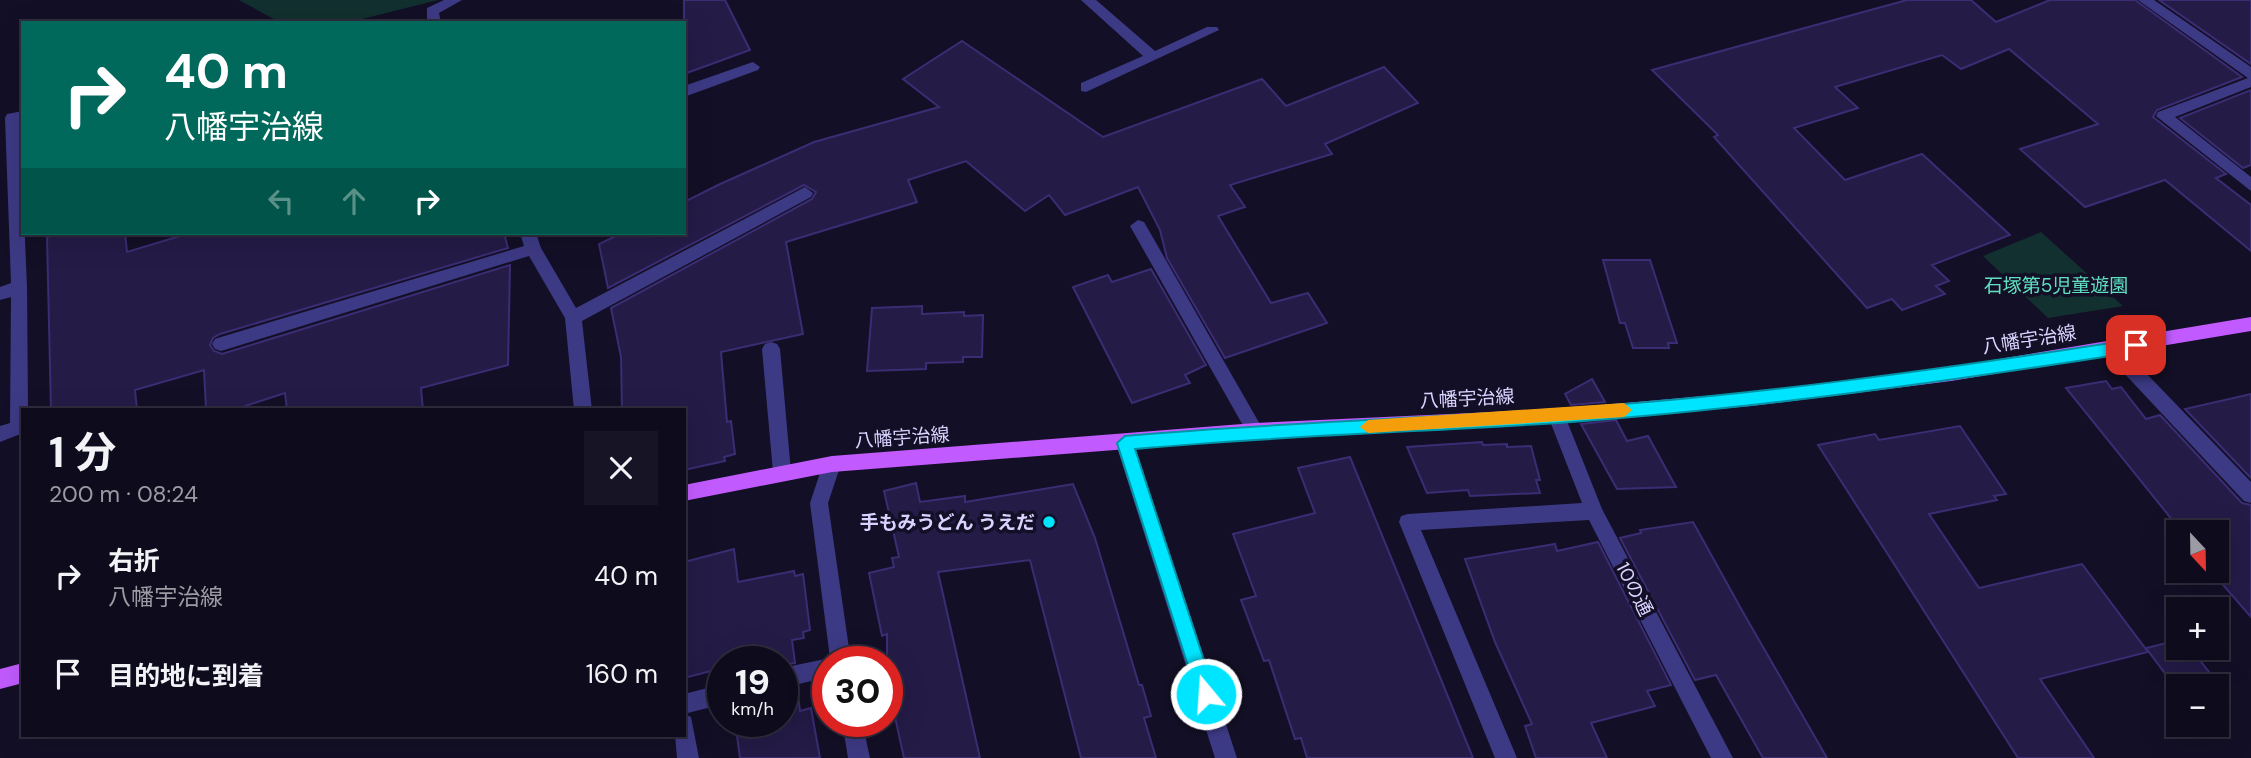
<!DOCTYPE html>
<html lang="ja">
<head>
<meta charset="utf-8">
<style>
	:root { --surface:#0e0b1c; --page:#171425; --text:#f1f3f6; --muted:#9b9ba3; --line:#2e2b3b }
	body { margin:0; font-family:"DM Sans","Noto Sans JP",sans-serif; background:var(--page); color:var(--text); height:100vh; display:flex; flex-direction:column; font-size:26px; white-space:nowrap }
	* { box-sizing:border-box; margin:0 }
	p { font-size:23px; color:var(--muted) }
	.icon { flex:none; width:38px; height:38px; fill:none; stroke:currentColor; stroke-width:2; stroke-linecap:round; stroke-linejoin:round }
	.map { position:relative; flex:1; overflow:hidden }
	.drawer { position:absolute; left:21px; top:408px; width:665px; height:329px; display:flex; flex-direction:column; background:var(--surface); border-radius:0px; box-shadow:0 7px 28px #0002,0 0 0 2px var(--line) }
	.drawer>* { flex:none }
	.hud { position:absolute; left:21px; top:21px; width:665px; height:214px; border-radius:0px; box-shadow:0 7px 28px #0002,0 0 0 2px var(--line); background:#00695c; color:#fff; overflow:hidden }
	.needle { width:46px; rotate:158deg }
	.buttons { position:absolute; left:2166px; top:520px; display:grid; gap:14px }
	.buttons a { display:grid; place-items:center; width:63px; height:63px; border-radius:0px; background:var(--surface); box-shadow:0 7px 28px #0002,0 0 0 2px var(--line); font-size:35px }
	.speed { position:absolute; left:707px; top:646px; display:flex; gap:14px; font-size:35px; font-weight:700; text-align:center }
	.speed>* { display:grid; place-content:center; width:91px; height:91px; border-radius:50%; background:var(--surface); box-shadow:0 7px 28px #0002,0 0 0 2px var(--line); line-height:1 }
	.speed small { font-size:18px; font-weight:400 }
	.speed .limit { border:10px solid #d22; background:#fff; color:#111 }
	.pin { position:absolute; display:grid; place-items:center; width:60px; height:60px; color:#fff; margin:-30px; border-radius:14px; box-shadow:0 4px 10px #0006 }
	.me { position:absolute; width:77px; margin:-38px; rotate:342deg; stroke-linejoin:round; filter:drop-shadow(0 0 5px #0008) }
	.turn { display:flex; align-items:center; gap:24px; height:147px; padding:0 28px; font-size:32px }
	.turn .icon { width:91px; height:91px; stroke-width:2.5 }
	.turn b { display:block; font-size:49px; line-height:60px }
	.lanes { display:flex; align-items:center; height:66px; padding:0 28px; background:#0003; justify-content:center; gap:35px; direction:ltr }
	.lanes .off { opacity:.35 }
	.round { display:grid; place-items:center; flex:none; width:74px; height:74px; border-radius:0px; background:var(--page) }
	.headline { display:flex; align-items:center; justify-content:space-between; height:119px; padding:0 28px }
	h1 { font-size:42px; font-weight:700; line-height:52px }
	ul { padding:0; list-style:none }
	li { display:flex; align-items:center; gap:21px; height:98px; padding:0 28px }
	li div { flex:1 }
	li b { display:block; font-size:26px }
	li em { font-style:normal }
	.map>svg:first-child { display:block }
	.green { fill:#12302f }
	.building { fill:#241b47; stroke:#3b2d73; stroke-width:2 }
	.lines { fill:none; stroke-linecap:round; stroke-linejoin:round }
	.minor { fill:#3d3a85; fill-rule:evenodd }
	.primary { fill:#c25bff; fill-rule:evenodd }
	.route { fill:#00e5ff; stroke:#0095a6; stroke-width:2 }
	.slow { fill:#f59e0b }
	.poi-dot { fill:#00e5ff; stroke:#130f26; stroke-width:2.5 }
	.labels { text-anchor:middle; stroke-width:7; stroke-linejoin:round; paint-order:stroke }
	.park-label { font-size:19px; fill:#5fe0c0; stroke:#130f26 }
	.street-label { font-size:19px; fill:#d9d4ff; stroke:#130f26 }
	.poi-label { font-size:19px; font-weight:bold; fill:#d9d4ff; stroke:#130f26; text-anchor:end }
</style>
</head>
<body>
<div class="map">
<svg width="2251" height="758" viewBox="0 0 2251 758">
	<rect width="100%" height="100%" fill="#130f26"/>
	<g class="green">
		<polygon points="239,0 438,0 346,23 281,23"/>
		<polygon points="2041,232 2123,306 2048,318 1983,256"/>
	</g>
	<g class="building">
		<polygon points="684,0 725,0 750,50 684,74"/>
		<polygon points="1907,0 1971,0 1996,22 2050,0 2135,0 2242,77 2157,110 2153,117 2226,174 2216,178 2251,205 2251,251 2165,180 2085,207 2020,149 2098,124 2009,49 1961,69 1942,55 1835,87 1858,108 1794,128 1845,180 1922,154 2010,235 1932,265 1949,281 1936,286 1945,294 1902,310 1892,299 1867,308 1714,137 1718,135 1652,70"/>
		<polygon points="2159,0 2251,0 2251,64"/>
		<polygon points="962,41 1103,137 1262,79 1286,106 1384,67 1418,103 1325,144 1332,154 1230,185 1245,207 1218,216 1271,303 1308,293 1327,323 1225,358 1167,258 1160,230 1138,187 1065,215 1049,195 1025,211 966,161 908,180 917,202 786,242 803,334 721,352 727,422 731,421 735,454 724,457 725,461 684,470 684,410 622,410 621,357 611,308 812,199 816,192 804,185 608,288 599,244 622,233 684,233 684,202 718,185 814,142 939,107 903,79"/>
		<polygon points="2251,90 2251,165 2243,168 2180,118"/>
		<polygon points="61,233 125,233 127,252 190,233 504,233 508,248 220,334 213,338 210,345 214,351 222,354 510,265 508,365 421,388 423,410 287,410 285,393 233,410 206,410 204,370 135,390 137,410 51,410 47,237"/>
		<polygon points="1603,260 1650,260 1677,343 1668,343 1669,348 1633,348 1625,323 1620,323"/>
		<polygon points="1151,269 1206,365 1185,375 1190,383 1132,403 1073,287 1108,275 1112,282"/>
		<polygon points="922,306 922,314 964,312 964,316 983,315 982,357 963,357 963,362 926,363 926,369 867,371 872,308"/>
		<polygon points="1592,379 1605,402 1571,405 1565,394"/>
		<polygon points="2106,381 2112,389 2121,387 2146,419 2160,415 2242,503 2251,505 2251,617 2210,570 2217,570 2217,532 2182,532 2066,388"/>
		<polygon points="2251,394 2251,478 2185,409"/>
		<polygon points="1616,420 1627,441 1648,436 1676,487 1617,489 1581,424"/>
		<polygon points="1960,426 2006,494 1994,496 1997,500 1929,514 1979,588 2082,564 2148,652 2040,679 2094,758 2018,758 1818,445 1875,434 1879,440"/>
		<polygon points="1482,442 1483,445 1507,444 1507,447 1531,446 1540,480 1536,480 1540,493 1470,496 1468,490 1427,493 1407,447"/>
		<polygon points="1350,457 1442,682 1473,758 1307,758 1301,738 1295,739 1269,660 1264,661 1241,600 1256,596 1233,534 1315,513 1298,468"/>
		<polygon points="916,483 920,502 965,496 965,502 1073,484 1095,538 1139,685 1142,685 1151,716 1144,718 1156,758 1081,758 1030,560 938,572 980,758 904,758 887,681 887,634 882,636 869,573 894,567 892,558 899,557 884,491"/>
		<polygon points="1693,522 1744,614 1827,758 1763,758 1716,675 1695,680 1620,538 1641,533 1640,530"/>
		<polygon points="1598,542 1671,685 1647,691 1655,706 1591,723 1607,758 1536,758 1525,726 1532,724 1495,642 1465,559 1555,544 1557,551"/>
		<polygon points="734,549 738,582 794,571 795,576 803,574 810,630 803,632 804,638 792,640 795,663 782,665 782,662 723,662 723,668 684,678 684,562"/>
		<polygon points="2179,640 2179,648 2190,648 2229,697 2217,701 2217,686 2179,686 2179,692 2146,648"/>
		<polygon points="797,687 800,711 811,708 820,758 740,758 735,721 782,721 782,690"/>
	</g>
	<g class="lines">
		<g class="minor">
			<polygon points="444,0 462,0 439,13 441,23 427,23 427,8"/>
			<polygon points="1081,0 1096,0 1155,51 1207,27 1217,27 1219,30 1086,92 1081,91 1081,83 1143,56"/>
			<polygon points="2138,0 2154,0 2251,67 2251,87 2175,117 2251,177 2251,191 2156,116 2158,112 2248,78"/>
			<polygon points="753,62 760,67 758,70 684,97 684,86"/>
			<polygon points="23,111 23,121 20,122 27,287 28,410 23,410 23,433 0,442 0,426 10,423 11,297 0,300 0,287 11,283 5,118 7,114"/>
			<polygon points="805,187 813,193 811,197 582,321 592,410 574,410 565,318 529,256 221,351 215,349 212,344 215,339 221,337 524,246 520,233 536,233 541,248 576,308"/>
			<polygon points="1138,220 1144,222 1261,426 1264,431 1261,436 1255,439 1249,436 1130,226"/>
			<polygon points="771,342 777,344 780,349 791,472 789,478 782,480 775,478 773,472 762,349 765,344"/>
			<polygon points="2112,342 2118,344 2251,482 2251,503 2244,501 2106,354 2103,349 2106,344"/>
			<polygon points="1557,409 1563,411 1602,509 1733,758 1711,758 1589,520 1421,530 1517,758 1495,758 1399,522 1401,516 1408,514 1582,503 1548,416 1551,411"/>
			<polygon points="1125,436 1131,439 1134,444 1237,758 1215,758 1116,444 1119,439"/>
			<polygon points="832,456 838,458 841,464 828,503 851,662 828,662 828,677 782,688 782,668 830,658 810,503 823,464 826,458"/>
			<polygon points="723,684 723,704 684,714 691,717 699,758 677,758 675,735 684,735 684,694"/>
			<polygon points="842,721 862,721 870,758 848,758"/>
		</g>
		<g class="primary">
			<polygon points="2251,317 2251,331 1951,381 1751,406 1557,423 1255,439 832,472 684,501 684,485 832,456 1255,423 1557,409 1751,392 1951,367"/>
			<polygon points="23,663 23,683 0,689 0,669"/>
		</g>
	</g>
	<path class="route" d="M2136 339 2144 345 2136 352C1944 382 1752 409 1558 423 1417 432 1276 436 1135 449L1215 694 1213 700 1206 703 1199 700 1197 694 1117 443 1125 436C1269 423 1413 419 1558 409 1752 396 1944 369 2136 339Z"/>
	<polygon class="slow" points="1624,403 1632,410 1624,417 1368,433 1360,427 1368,420"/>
	<circle class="poi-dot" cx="1049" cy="522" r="7"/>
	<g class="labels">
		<g class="park-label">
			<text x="2056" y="292">石塚第5児童遊園</text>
		</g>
		<g class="street-label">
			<text transform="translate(2029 339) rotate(-9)" y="7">八幡宇治線</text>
			<text transform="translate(1467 398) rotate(-3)" y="7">八幡宇治線</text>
			<text transform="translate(902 437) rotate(-4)" y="7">八幡宇治線</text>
			<text transform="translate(1635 589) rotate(63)" y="7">10の通</text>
		</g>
		<g class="poi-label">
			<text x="1035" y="529">手もみうどん うえだ</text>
		</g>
	</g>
</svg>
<div class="buttons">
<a><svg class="needle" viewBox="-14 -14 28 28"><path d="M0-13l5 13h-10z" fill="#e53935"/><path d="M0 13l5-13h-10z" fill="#9b9ba3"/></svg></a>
<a>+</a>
<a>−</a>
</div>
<div class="speed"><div>19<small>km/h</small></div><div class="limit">30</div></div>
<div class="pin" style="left:2136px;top:345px;background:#d93025"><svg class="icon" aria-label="arrive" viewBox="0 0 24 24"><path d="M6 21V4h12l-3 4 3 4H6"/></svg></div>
<svg class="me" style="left:1206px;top:694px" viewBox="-20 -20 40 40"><circle r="17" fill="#00e5ff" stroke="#fff" stroke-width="3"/><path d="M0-11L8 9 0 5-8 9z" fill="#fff"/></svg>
<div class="hud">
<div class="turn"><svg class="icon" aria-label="right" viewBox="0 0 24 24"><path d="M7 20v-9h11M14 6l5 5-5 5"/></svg><div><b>40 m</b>八幡宇治線</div></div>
<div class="lanes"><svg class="icon off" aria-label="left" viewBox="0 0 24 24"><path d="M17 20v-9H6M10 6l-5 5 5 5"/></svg><svg class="icon off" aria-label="ahead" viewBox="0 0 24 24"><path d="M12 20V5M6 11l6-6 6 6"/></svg><svg class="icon" aria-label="right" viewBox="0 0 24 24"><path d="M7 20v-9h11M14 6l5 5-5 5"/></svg></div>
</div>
<section class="drawer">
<div class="headline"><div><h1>1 分</h1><p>200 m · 08:24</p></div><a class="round"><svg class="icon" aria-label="close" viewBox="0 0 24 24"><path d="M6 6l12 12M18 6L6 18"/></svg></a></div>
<ul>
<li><svg class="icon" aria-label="right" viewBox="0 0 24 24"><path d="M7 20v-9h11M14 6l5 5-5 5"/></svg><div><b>右折</b><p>八幡宇治線</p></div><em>40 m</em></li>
<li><svg class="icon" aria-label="arrive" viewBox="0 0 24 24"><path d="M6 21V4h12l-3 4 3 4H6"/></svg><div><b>目的地に到着</b></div><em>160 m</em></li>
</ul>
</section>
</div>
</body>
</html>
